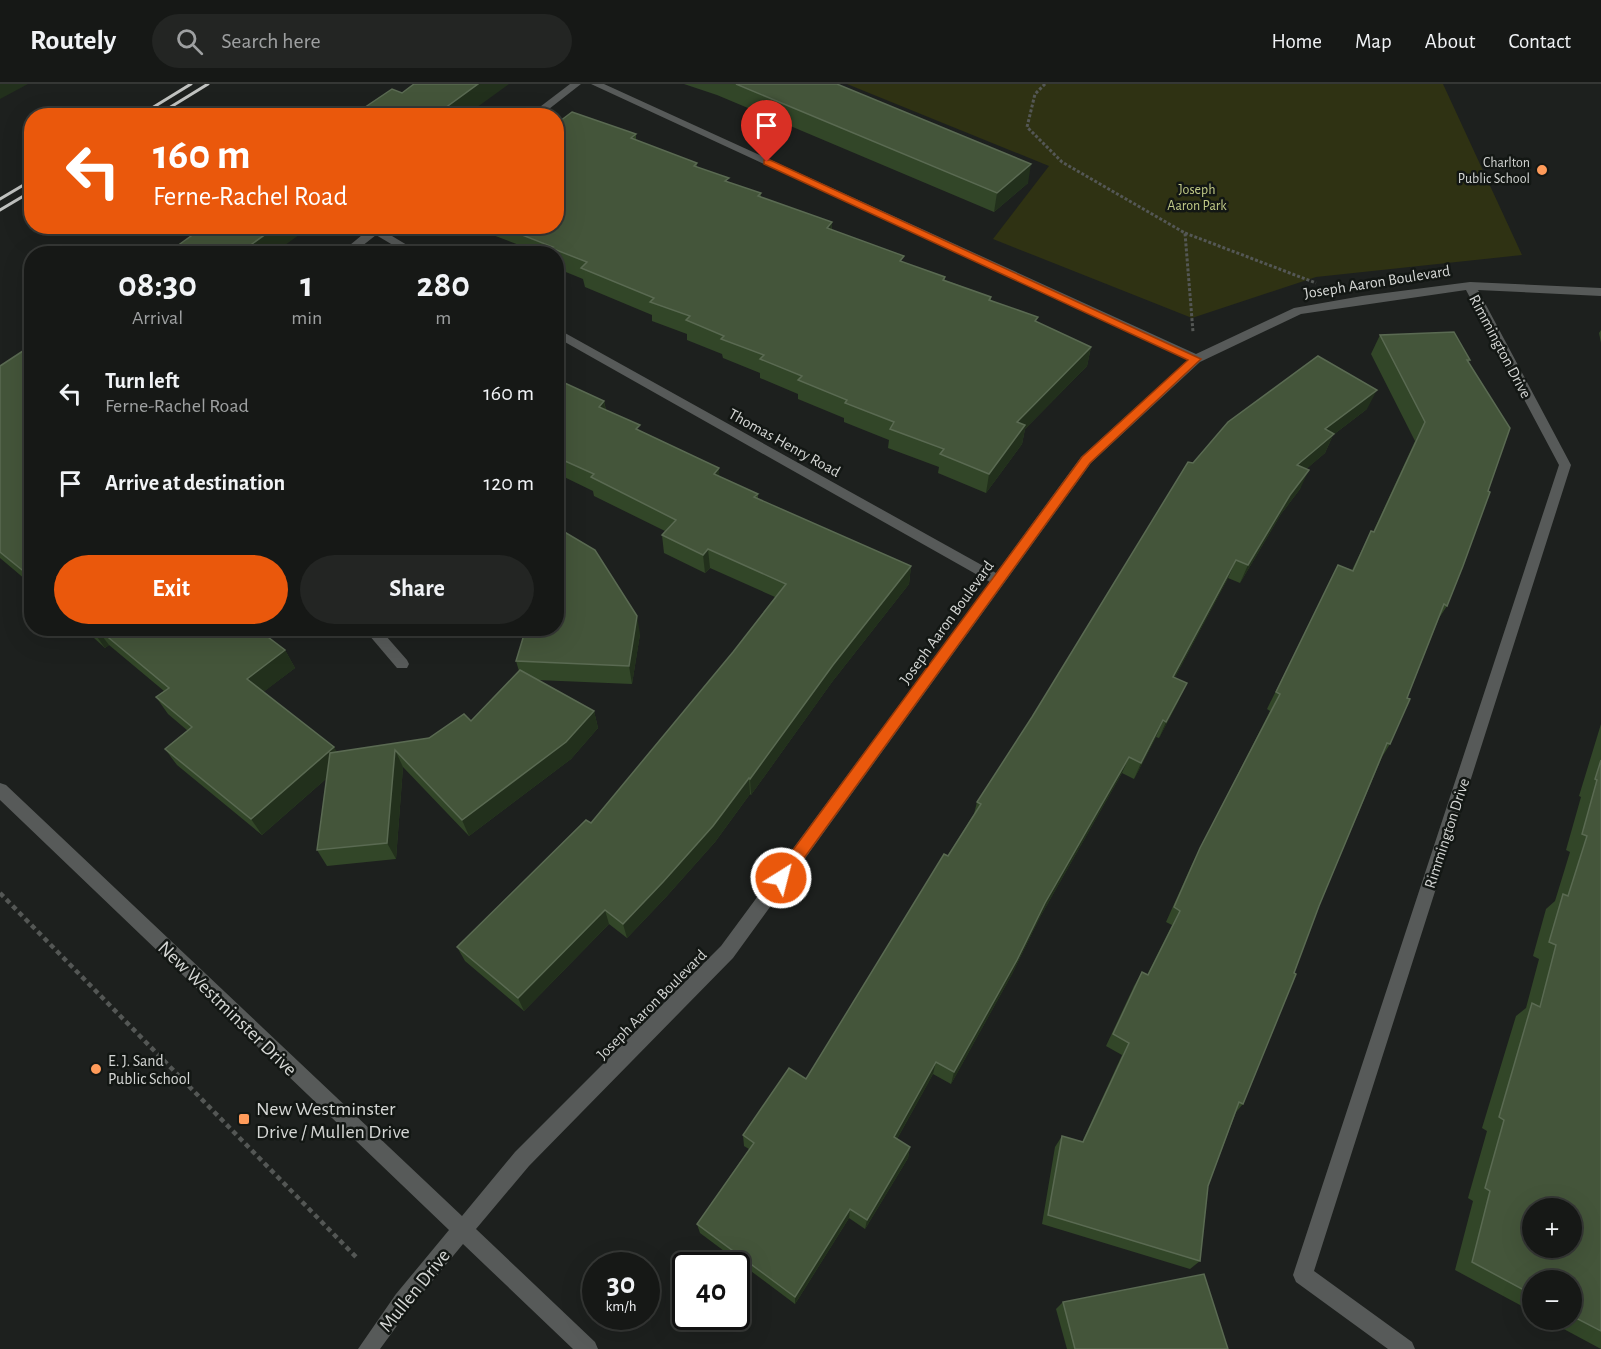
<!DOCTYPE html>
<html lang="en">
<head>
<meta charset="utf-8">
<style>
	:root { --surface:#161816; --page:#232523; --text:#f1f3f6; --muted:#9ea0a1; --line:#353735; --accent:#ea580c }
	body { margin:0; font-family:"Alegreya Sans",sans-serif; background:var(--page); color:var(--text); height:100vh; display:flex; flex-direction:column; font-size:22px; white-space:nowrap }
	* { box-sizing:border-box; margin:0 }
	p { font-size:20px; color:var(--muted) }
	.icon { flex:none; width:33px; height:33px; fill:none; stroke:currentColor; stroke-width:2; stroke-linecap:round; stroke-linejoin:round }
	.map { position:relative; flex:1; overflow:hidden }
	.details { position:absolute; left:24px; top:162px; width:540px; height:390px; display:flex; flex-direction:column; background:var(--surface); border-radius:24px; box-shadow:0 6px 24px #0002,0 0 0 2px var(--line) }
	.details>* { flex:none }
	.hud { position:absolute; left:24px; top:24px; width:540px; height:126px; border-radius:24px; box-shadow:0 6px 24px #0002,0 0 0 2px var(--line); background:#ea580c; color:#fff; overflow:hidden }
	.fabs { position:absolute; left:1522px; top:1114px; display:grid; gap:12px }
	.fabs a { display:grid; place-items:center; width:60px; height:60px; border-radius:50%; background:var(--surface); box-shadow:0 6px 24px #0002,0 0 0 2px var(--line); font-size:30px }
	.speed { position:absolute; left:582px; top:1168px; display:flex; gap:12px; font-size:30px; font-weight:700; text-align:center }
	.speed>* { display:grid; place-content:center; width:78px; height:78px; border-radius:50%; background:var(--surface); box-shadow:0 6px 24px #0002,0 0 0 2px var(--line); line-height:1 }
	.speed small { font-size:15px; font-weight:400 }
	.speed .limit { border:3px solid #111; border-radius:9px; background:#fff; color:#111 }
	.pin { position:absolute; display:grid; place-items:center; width:51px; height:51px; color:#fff; margin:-62px -26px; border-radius:50% 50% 50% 0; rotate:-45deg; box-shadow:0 0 6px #0007 }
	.pin .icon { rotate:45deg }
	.me { position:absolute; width:66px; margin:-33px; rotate:36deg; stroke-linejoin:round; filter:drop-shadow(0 0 4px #0008) }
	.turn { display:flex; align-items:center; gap:21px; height:126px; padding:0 30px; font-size:27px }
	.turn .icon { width:78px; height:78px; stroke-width:2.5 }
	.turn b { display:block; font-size:42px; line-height:51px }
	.eta { display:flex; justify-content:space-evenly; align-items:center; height:102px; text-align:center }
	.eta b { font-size:36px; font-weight:700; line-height:42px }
	.cta { display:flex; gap:12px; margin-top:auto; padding:12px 30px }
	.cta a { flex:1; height:69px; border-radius:36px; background:var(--accent); color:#fff; font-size:24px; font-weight:700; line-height:69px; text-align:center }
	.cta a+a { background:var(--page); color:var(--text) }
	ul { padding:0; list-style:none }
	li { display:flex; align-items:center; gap:18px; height:90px; padding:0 30px }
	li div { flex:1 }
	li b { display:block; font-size:22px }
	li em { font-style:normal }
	header { display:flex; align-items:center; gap:36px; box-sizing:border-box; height:84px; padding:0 30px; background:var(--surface); border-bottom:2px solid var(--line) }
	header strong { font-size:28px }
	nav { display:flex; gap:33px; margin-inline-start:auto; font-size:21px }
	.search { width:420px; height:54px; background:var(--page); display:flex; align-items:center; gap:15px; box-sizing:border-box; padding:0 21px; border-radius:33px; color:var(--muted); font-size:22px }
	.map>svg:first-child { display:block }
	.green { fill:#2f3213 }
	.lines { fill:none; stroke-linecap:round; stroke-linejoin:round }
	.path-far1 { stroke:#545755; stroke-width:3; stroke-dasharray:3 2; stroke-linecap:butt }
	.path { stroke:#545755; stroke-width:4.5; stroke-dasharray:5 4; stroke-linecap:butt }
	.minor { fill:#575a59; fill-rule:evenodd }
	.rail { stroke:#c0c2c0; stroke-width:3 }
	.wall { fill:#324628 }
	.shaded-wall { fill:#22301c }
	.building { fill:#44553a; stroke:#5a6a52; stroke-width:1.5; fill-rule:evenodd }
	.route { fill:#ea580c; stroke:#983908; stroke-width:1.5 }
	.poi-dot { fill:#ff9b5a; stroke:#131714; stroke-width:2 }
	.labels { text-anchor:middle; stroke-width:5; stroke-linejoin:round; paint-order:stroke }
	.far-poi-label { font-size:14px; fill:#d4d6d4; stroke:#131714; text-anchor:end }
	.far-park-label { font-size:14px; fill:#c2cb88; stroke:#131714 }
	.street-label { font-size:16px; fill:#d4d6d4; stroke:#131714 }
	.poi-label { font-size:16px; fill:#d4d6d4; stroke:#131714; text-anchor:start }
	.near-street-label { font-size:20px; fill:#d4d6d4; stroke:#131714 }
	.near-poi-label { font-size:20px; fill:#d4d6d4; stroke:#131714; text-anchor:start }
</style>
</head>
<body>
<header>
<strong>Routely</strong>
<div class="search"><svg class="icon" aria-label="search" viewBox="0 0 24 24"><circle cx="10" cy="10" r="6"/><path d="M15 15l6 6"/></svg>Search here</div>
<nav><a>Home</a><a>Map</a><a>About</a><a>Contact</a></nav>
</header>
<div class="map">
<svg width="1601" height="1265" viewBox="0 0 1601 1265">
	<rect width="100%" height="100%" fill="#1d201e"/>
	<polygon class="green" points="847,0 1443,0 1522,171 1316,193 1192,234 993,155 1049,82"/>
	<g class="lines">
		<g class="path-far1">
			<polyline points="1045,0 1035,10 1027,43 1062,78 1185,149 1193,248"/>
			<polyline points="1185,149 1316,199"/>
		</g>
		<polyline class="path" points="0,809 357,1174"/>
		<g class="minor">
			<polygon points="570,0 581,0 540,32 528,32"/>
			<polygon points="591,0 604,0 1196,270 1294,224 1362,212 1470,198 1601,204 1601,212 1478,206 1571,381 1314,1187 1412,1258 1415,1265 1388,1265 1296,1198 1293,1191 1559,381 1466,206 1301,230 1200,278 1091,379 733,874 529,1082 476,1145 595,1258 598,1265 573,1265 463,1160 410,1224 380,1265 358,1265 396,1210 449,1146 0,716 0,699 6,701 462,1132 515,1068 721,862 990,498 556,253 556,244 996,489 1081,373 1188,276"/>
			<polygon points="373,142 385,142 382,146 422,170 408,170 376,151 352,170 339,170"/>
			<polygon points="363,544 379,544 407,576 409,580 407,584 397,584"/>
		</g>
		<g class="rail">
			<polyline points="139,32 191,0"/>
			<polyline points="156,32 208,0"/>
			<polyline points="0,115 32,96"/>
			<polyline points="0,126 32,107"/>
		</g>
	</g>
	<g class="wall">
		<polygon points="684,0 837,0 1028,99 994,128 717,11"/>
		<polygon points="636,50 636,56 697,79 697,83 729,99 761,109 761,113 832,138 832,146 903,178 945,193 945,196 991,213 991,216 1091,263 1087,282 1025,345 1022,360 986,409 938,389 939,383 888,364 889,356 844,338 844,334 798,315 798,310 760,294 760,289 723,274 722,270 687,256 687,250 652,237 652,231 585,203 583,195 556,184 556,170 524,170 521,168 519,161 493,151 491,144 488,142 556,142"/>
		<polygon points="1601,246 1601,259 1599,249"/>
		<polygon points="1380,251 1470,276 1469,278 1447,522 1439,534 1407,614 1390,660 1382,673 1319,822 1243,1020 1236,1028 1208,1102 1200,1177 1190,1185 1042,1140 1055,1063 1062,1052 1082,1058 1122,971 1106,962 1134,902 1142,888 1147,891 1172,841 1166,838 1192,780 1270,627 1267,625 1338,481 1352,486 1371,447 1373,448 1415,357 1371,270"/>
		<polygon points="32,261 32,501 0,474 0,282"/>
		<polygon points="556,295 604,317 606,326 641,347 719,384 719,392 758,410 758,415 911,482 909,500 832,598 751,711 750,710 715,758 666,813 627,854 609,840 524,927 465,877 457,863 591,739 733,568 775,513 710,484 705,489 664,469 662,451 665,447 594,412 593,407 558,390 556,385"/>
		<polygon points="1367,325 1333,351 1325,369 1306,385 1300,405 1281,430 1240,499 1228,494 1175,593 1179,616 1159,654 1156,653 1134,695 1122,689 1040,833 1012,890 951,1000 933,990 897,1055 910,1063 908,1074 865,1145 849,1134 795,1220 700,1149 697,1140 749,1065 744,1062 743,1051 806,995 974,730 977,718 1032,633 1193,379"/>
		<polygon points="83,544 264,544 266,550 265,551 285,566 295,584 263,608 337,668 429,654 471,637 519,587 516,577 640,550 632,600 537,596 594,627 598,644 571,675 469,752 403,683 396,775 327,782 317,766 327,694 262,751 177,681 165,665 188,647 168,630 156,613 164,607 109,561 105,564"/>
		<polygon points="1601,640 1601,1265 1547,1236 1572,1236 1572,1197 1533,1197 1533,1228 1455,1186 1473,1117 1468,1114 1487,1047 1482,1044 1516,932 1526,924 1539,875 1533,872 1546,825 1555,817 1570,768 1566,766 1581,713 1579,712"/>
		<polygon points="1063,1218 1228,1265 1067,1265 1056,1225"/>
	</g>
	<g class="shaded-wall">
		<polygon points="0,0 28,0 0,15"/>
		<polygon points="478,0 509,0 465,32 434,32"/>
		<polygon points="1031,80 1028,99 994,128 997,109"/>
		<polygon points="832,138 831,158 827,144"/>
		<polygon points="277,142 311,142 273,170 238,170"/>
		<polygon points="1091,263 1087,282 1025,345 1022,360 986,409 989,390 1017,338"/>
		<polygon points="1377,306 1367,325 1333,351 1325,369 1289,400 1297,381 1325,345"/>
		<polygon points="604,317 607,336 599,323"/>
		<polygon points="719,384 720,403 714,390"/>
		<polygon points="1309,386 1300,405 1281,430 1240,499 1248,481 1290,411"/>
		<polygon points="708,465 710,484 705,489 703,471"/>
		<polygon points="1236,476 1228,494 1166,610 1173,593"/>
		<polygon points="911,482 909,500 832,598 751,711 750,695 833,581"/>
		<polygon points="637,532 640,550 632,600 629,582"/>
		<polygon points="94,544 96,544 109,561 105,564 92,546"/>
		<polygon points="251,544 264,544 266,550 258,556"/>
		<polygon points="285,566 295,584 257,613 247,595"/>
		<polygon points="1187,599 1179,616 1159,654 1166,638"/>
		<polygon points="594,627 598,644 571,675 469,752 462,736"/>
		<polygon points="1163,636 1156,653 1134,695 1141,679"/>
		<polygon points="334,663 344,679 262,751 251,735"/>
		<polygon points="395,666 403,683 396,775 387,759"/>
		<polygon points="1129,673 1122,689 1040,833 1012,890 951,1000 954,988 1045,819"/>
		<polygon points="749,694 750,710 715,758 666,813 627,854 623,840"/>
		<polygon points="605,826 609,840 524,927 518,914"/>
		<polygon points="936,978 933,990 892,1064 894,1053"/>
		<polygon points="910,1063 908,1074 865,1145 867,1136"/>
		<polygon points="850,1125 849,1134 795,1220 795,1213"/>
	</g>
	<g class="building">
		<polygon points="414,0 478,0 434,32 352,32 392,5 402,9"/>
		<polygon points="736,0 837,0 1031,80 997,109"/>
		<polygon points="572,28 636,50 631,54 697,79 694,82 729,94 725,97 761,109 758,112 832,138 827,144 904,172 900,177 945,193 943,196 991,213 989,216 1038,233 1035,237 1091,263 1017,338 1025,341 989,390 940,370 944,365 890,345 894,338 845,319 847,316 798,296 802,292 760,275 764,271 721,255 724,252 686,236 690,232 650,218 654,214 581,184 587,178 551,164 553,163 517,149 522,144 517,142 556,142 556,40"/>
		<polygon points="205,142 277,142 238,170 166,170"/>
		<polygon points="1454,248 1470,276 1467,276 1510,344 1488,407 1490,408 1463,482 1447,522 1444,520 1407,614 1410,615 1390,660 1387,659 1319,822 1294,889 1296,890 1243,1020 1239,1018 1208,1102 1200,1177 1048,1131 1062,1052 1083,1058 1129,959 1113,950 1142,888 1148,891 1180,827 1174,823 1200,764 1280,610 1276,608 1338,481 1353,487 1371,447 1374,448 1425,338 1380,251"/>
		<polygon points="32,261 32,494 0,468 0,282"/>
		<polygon points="1318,272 1377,306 1325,345 1334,350 1297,381 1309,386 1290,411 1248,481 1236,476 1173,593 1187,599 1166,638 1163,636 1141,679 1129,673 1045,819 1017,876 954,988 936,978 894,1053 910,1063 867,1136 850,1125 795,1213 697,1140 754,1059 743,1051 789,984 806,995 944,770 948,772 981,720 977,718 1032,633 1188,378 1193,379 1228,338"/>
		<polygon points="556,295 604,317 599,323 640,341 636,345 719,384 714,390 758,410 754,413 911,482 833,581 750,695 749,694 713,742 663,798 623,840 605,826 518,914 457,863 586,736 591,739 733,568 786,500 708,465 703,471 662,451 676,436 591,393 594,390 556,373 556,368 558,367 556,367"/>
		<polygon points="556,443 595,466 637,532 629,582 516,577 526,544 556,544"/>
		<polygon points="97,544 256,544 285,566 247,595 334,663 251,735 165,665 192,643 156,613 169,604"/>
		<polygon points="520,586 594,627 566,658 462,736 395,666 387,759 317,766 330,669 429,654 464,630 471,637"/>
		<path d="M1601 676V1247L1572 1232V1197H1533V1211L1472 1178 1490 1107 1485 1104 1504 1036 1499 1033 1532 919 1540 923 1556 861 1549 858 1563 810 1568 812 1587 752 1582 750 1597 696 1595 695ZM1533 1125H1572V1164H1533Z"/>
		<polygon points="1204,1190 1228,1265 1075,1265 1063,1218"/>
	</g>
	<polygon class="route" points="764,76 770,76 1201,275 1090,379 786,799 781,800 776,799 774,794 776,789 1082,373 1188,276 764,80"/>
	<g class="poi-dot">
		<circle cx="1542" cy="86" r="6"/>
		<circle cx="96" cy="985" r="6"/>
		<rect x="238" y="1029" width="12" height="12" rx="3"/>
	</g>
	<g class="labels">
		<g class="far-poi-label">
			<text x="1530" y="83">Charlton<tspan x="1530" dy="16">Public School</tspan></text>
		</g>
		<g class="far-park-label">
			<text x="1197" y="110">Joseph<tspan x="1197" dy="16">Aaron Park</tspan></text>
		</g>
		<g class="street-label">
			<text transform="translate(1377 197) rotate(-9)" y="6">Joseph Aaron Boulevard</text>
			<text transform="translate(1501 262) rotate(62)" y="6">Rimmington Drive</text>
			<text transform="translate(785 358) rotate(29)" y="6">Thomas Henry Road</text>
			<text transform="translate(946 538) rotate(-54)" y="6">Joseph Aaron Boulevard</text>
			<text transform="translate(1446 749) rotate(-72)" y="6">Rimmington Drive</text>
			<text transform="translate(651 920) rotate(-45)" y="6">Joseph Aaron Boulevard</text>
		</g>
		<g class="poi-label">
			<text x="108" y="982">E. J. Sand<tspan x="108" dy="18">Public School</tspan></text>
		</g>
		<g class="near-street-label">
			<text transform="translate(228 924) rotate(44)" y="7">New Westminster Drive</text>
			<text transform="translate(414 1206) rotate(-51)" y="7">Mullen Drive</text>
		</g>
		<g class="near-poi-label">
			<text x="256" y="1031">New Westminster<tspan x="256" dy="23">Drive / Mullen Drive</tspan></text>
		</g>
	</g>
</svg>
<div class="fabs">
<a>+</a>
<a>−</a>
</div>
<div class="speed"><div>30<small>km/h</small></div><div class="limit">40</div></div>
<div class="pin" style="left:767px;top:78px;background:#d93025"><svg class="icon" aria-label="arrive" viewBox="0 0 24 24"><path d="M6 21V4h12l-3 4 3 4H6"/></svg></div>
<svg class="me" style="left:781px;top:794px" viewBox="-20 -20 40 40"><circle r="17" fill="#ea580c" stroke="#fff" stroke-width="3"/><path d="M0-11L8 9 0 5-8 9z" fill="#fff"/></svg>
<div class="hud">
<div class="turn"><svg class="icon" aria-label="left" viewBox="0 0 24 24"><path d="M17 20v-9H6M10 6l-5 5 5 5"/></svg><div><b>160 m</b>Ferne-Rachel Road</div></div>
</div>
<section class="details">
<div class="eta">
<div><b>08:30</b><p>Arrival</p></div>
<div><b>1</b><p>min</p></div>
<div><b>280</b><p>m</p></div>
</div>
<ul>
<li><svg class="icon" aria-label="left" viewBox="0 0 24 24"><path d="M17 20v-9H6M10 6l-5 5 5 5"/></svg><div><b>Turn left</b><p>Ferne-Rachel Road</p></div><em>160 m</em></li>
<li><svg class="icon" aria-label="arrive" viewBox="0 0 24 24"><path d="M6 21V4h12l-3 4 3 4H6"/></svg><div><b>Arrive at destination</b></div><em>120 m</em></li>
</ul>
<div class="cta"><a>Exit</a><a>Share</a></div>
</section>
</div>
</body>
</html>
